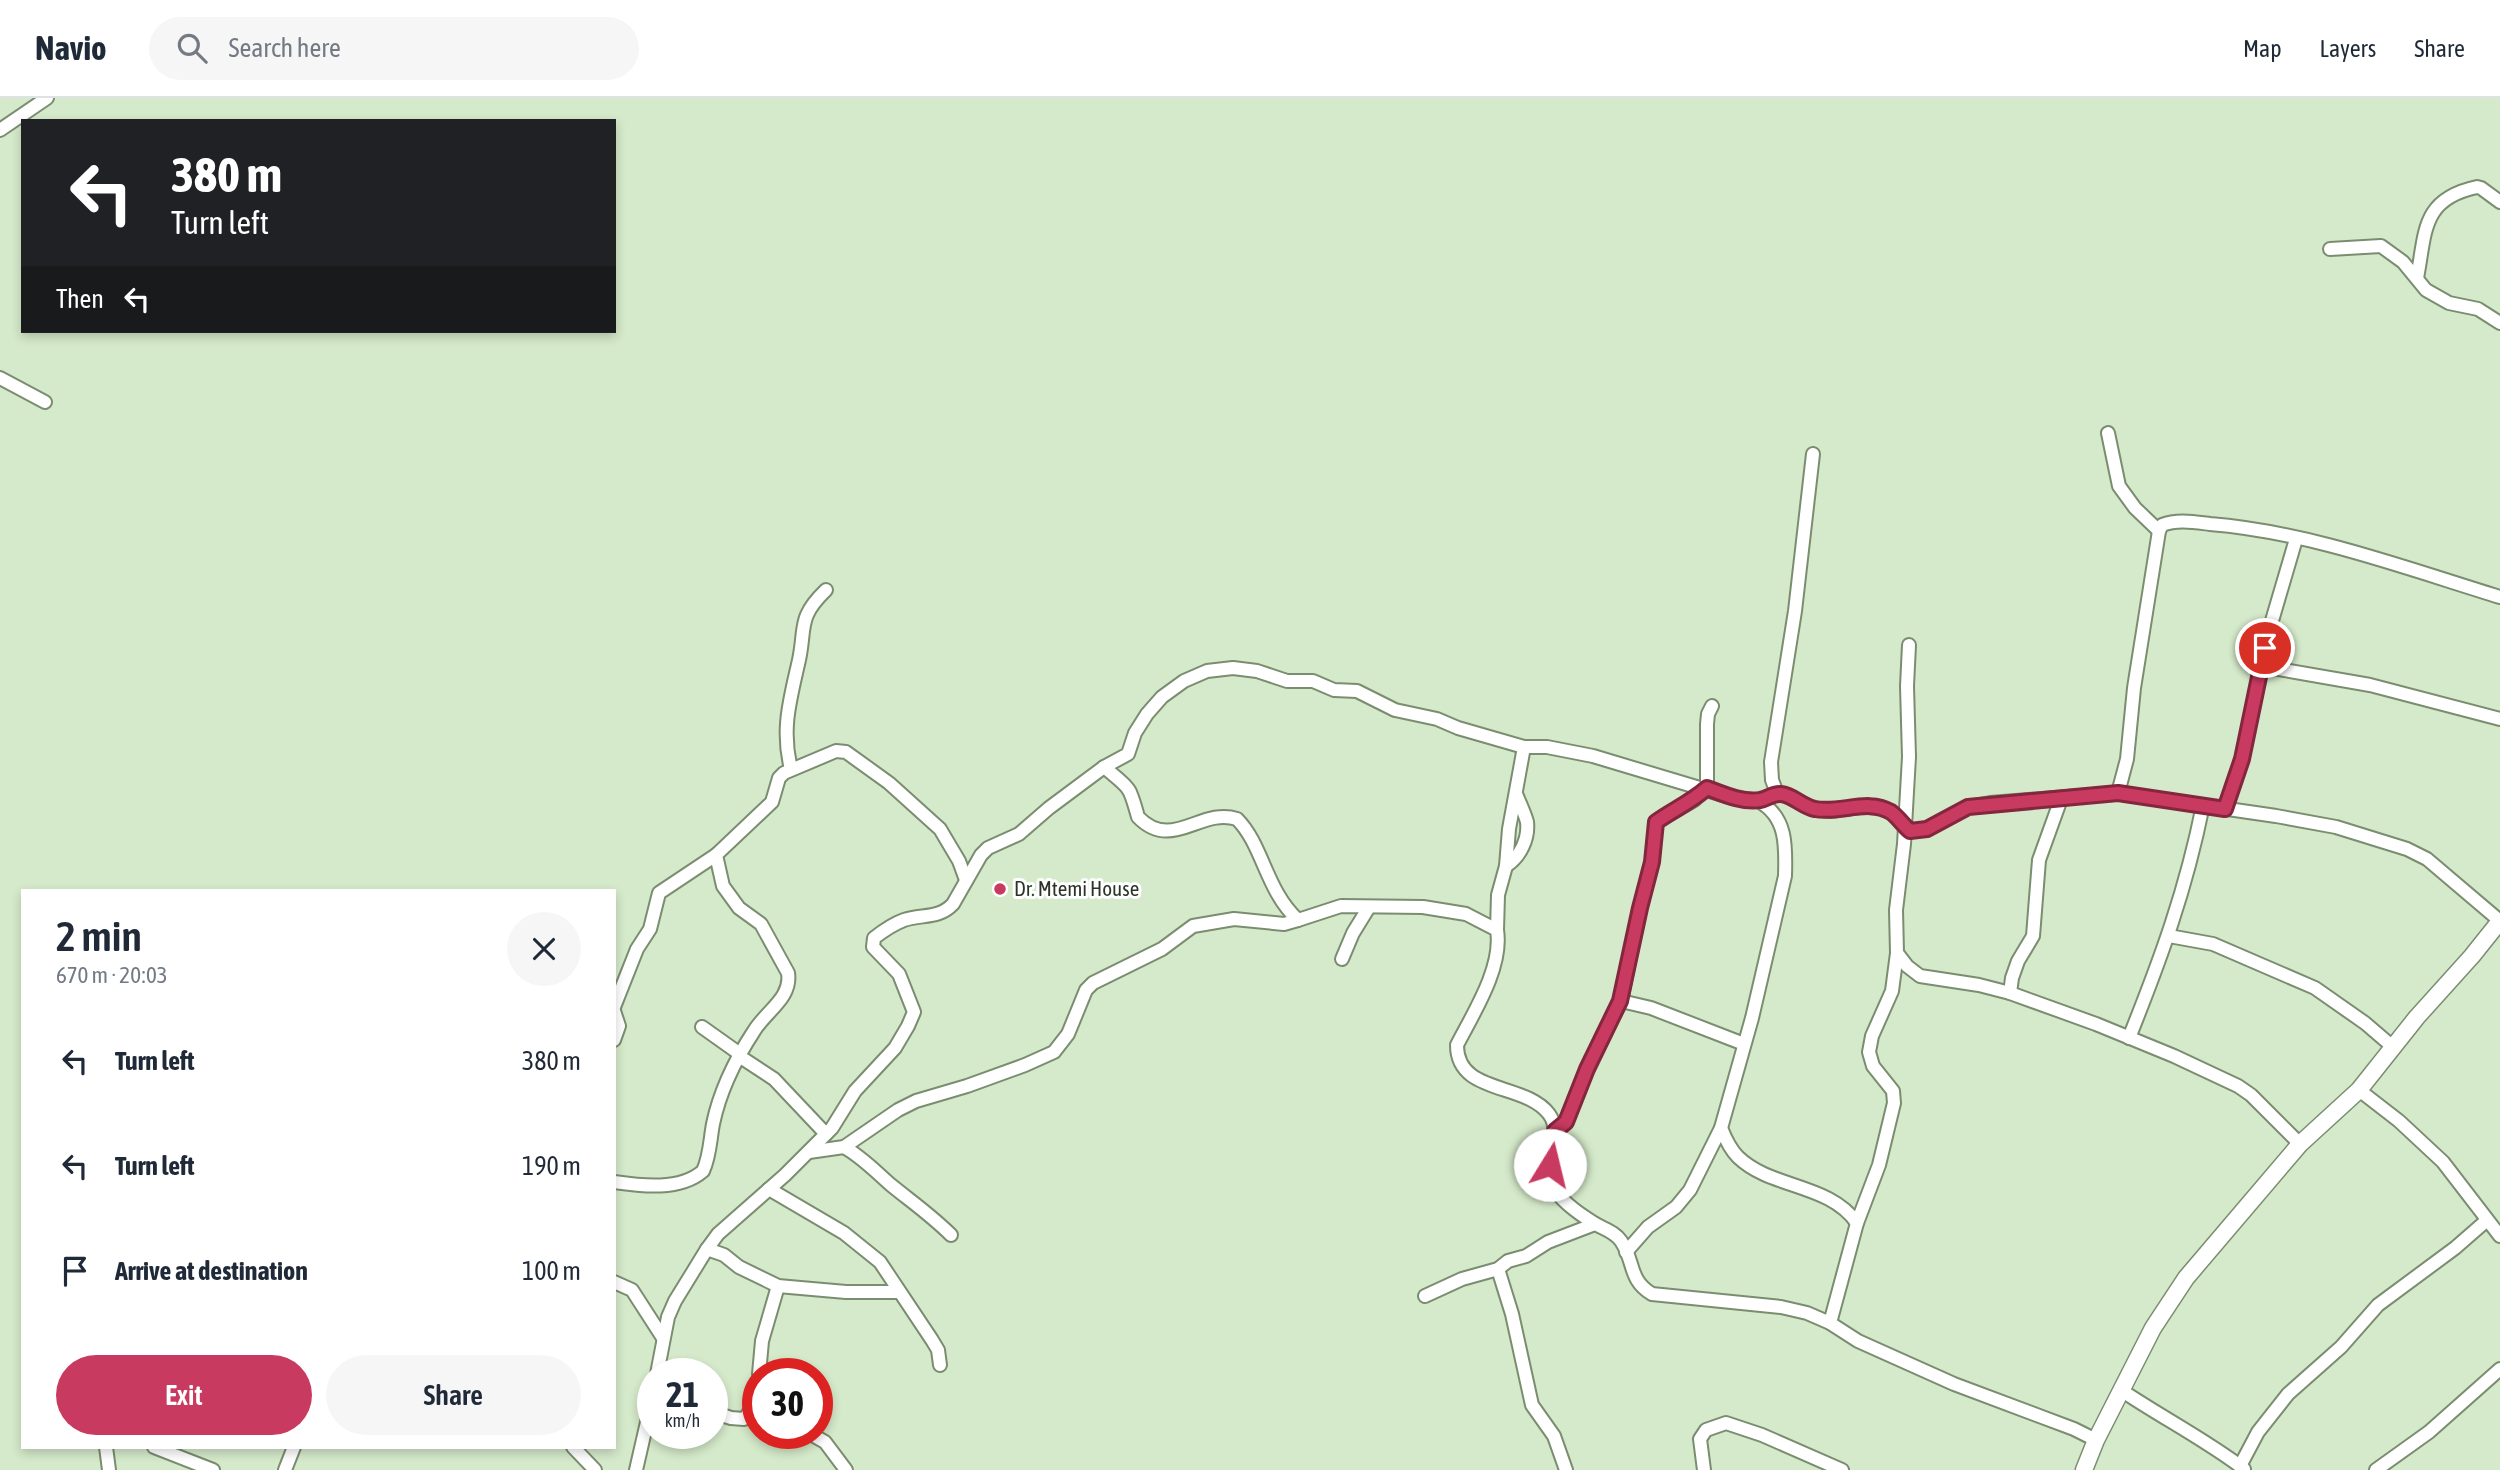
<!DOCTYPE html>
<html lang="en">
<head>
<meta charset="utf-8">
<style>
	:root { --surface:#fff; --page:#f6f6f7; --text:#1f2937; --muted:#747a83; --line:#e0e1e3; --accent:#c93a60 }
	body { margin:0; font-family:"Asap Condensed",sans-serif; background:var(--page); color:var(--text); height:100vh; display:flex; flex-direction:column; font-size:26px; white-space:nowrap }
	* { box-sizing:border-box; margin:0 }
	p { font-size:23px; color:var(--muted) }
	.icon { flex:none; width:38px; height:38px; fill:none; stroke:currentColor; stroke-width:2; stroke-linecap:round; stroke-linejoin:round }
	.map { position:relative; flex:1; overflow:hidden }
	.side { position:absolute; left:21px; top:791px; width:595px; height:560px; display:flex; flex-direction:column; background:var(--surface); border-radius:0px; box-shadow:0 4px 10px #0003 }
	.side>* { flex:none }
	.guide { position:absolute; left:21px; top:21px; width:595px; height:214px; border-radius:0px; box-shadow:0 4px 10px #0003; background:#202124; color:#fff; overflow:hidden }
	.speed { position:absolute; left:637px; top:1260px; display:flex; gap:14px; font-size:35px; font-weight:700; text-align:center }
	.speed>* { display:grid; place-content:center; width:91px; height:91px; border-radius:50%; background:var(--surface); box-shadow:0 4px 10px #0003; line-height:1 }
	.speed small { font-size:18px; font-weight:400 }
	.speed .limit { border:10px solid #d22; background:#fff; color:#111 }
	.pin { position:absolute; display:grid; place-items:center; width:60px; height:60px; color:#fff; margin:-30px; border:4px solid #fff; border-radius:50%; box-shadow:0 2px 7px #0007 }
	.me { position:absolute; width:77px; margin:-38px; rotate:9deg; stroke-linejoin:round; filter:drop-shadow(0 0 5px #0008) }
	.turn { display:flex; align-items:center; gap:24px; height:147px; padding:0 35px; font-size:32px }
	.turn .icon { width:91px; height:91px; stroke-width:2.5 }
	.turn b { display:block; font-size:49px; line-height:60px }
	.then { display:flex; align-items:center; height:66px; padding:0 35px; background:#0003; gap:14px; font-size:26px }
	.round { display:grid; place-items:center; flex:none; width:74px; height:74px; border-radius:37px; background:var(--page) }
	.headline { display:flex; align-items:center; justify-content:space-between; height:119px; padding:0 35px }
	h1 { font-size:42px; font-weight:600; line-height:52px }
	.action { display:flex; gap:14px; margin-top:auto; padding:14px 35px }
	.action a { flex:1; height:80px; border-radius:42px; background:var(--accent); color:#fff; font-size:28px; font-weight:600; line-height:80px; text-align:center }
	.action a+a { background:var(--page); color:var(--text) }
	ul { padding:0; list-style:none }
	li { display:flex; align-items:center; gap:21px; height:105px; padding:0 35px }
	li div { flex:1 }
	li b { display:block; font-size:26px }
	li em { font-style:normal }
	header { display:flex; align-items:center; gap:42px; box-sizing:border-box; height:98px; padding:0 35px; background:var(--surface); border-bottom:2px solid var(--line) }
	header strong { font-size:33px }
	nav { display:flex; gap:38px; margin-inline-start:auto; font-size:24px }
	.search { width:490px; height:63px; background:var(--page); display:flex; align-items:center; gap:18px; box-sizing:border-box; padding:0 24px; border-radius:38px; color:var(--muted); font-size:26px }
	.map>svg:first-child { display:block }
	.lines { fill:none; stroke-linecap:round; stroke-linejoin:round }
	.minor-casing { stroke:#7a8d70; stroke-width:16 }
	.secondary-casing { stroke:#7a8d70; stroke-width:19 }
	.minor { stroke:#fff; stroke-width:12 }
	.secondary { stroke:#fff; stroke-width:16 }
	.route-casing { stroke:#83263e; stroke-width:18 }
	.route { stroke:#c93a60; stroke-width:12 }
	.poi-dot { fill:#c93a60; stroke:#fff; stroke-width:2.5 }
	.labels { text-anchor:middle; stroke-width:6; stroke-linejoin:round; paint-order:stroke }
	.poi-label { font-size:21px; fill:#2c3428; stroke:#fff; text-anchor:start }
</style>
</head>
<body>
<header>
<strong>Navio</strong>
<div class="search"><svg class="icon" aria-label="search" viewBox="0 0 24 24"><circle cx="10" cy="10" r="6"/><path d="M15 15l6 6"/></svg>Search here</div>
<nav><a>Map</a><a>Layers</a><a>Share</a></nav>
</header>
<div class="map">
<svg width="2500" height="1372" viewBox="0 0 2500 1372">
	<rect width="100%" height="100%" fill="#d5eaca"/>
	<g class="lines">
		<g class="minor-casing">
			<g id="minor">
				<polyline points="0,32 47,0"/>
				<polyline points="2330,151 2381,148 2403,164 2426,192 2449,205 2478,211 2500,225"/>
				<path d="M2417 180C2426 134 2421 101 2477 89L2481 90 2500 104"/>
				<polyline points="0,280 45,304"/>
				<polyline points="2108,335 2119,388 2135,410 2159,433"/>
				<polyline points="1909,547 1907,588 1909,659 1904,746 1896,812 1897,855 1907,868 1920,878 1979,887 2010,895 2096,926 2174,958 2238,988 2251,997 2300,1046"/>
				<polyline points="2261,568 2370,587 2500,621"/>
				<path d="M1104 669C1130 691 1129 686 1138 719 1172 754 1201 709 1237 721 1263 747 1266 793 1298 822L1341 808 1423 809 1466 816 1497 832C1503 869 1474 914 1457 947 1457 997 1525 984 1549 1016 1565 1038 1542 1067 1554 1090 1561 1103 1581 1117 1594 1125 1603 1131 1614 1133 1621 1143 1635 1163 1628 1182 1652 1196L1781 1209 1807 1215 1830 1225 1858 1243 1954 1286 2074 1331 2096 1342"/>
				<path d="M791 671C781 631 790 602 799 562 806 529 797 520 826 492"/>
				<polyline points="1777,695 1772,682 1771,664 1795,513 1813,356"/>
				<path d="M2118 695 2127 661 2134 590 2159 433 2162 427C2177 421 2194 424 2210 426 2309 434 2405 470 2500 499"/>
				<polyline points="2225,711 2242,661 2269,533 2296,441"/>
				<path d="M1506 768C1520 759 1529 741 1527 724 1525 716 1520 706 1517 698"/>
				<polyline points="1497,832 1498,797 1506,768 1509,731 1524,649"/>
				<polyline points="2169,838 2213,846 2315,890 2365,925 2393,949"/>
				<polyline points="1342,861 1353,835 1369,809"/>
				<polyline points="2010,895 2012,880 2018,863 2033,838 2039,762 2061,701"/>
				<polyline points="1621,903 1651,910 1744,946"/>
				<polyline points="614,909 637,851 650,831 659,795 716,757"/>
				<polyline points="614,913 619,928 614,942"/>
				<polyline points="702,929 740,956"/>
				<path d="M2129 940C2161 860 2186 792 2203 707"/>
				<polyline points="739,958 774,981 826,1036"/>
				<polyline points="2359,992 2399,1023 2443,1064 2500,1138"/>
				<path d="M1721 1030C1725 1040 1730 1051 1738 1059 1771 1091 1829 1085 1857 1125"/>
				<polyline points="1555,1033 1566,1024 1587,971 1621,903 1640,810 1652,764 1656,724 1694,702 1707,690 1707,626 1708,616 1712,608"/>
				<path d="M844 1049C862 1059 875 1073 891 1087 912 1104 932 1118 951 1137"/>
				<polyline points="809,1054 844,1049 898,1012 916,1003 967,988 1025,967 1054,954 1068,936 1086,892 1093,885 1162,851 1193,828 1234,821 1284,826 1298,822"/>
				<path d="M614 1084C642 1088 680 1093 703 1073 710 1058 710 1042 713 1026 720 992 735 962 754 933 766 913 792 900 788 875L761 826 739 810 723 788 716 757 772 704 779 680 784 675 836 653 846 654 889 685 940 731 959 763 966 782"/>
				<polyline points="769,1091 844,1135 880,1164 932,1242 938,1252 940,1267"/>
				<polyline points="707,1151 724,1157 739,1169 778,1188 846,1194 899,1194"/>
				<path d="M1626 1154 1648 1129 1676 1109 1690 1092 1721 1030 1752 920 1785 778C1786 748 1787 718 1758 703"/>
				<polyline points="1498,1171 1512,1216 1532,1307 1554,1338 1566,1372"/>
				<polyline points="614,1184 632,1192 663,1240"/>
				<polyline points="1425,1198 1462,1181 1498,1171 1508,1163 1526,1158 1548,1144 1595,1126"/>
				<polyline points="1830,1225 1857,1125 1879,1067 1894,1005 1893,993 1873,968 1869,954 1872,938 1892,893 1897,855"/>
				<path d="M657 1276 668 1219 675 1203 707 1151 718 1136 785 1077 832 1030 855 993 895 950 908 928 914 914 899 876 873 849 874 840C883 833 893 826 904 822 922 816 939 821 953 806L981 757 988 750 1019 736 1049 710 1104 669 1128 656 1135 635 1147 616 1162 599 1184 583 1207 573 1233 570 1257 573 1287 583H1313L1334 592 1357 593 1395 612 1437 621 1458 630 1524 649H1547L1593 658 1733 700 1758 703 1777 695 1788 698 1814 711 1830 713 1867 708 1878 709 1889 713 1910 733 1927 731 1968 709 1990 705 2118 695 2276 718 2336 729 2407 751 2427 761 2500 823"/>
				<polyline points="759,1276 762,1243 778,1188"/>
				<path d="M2121 1292C2161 1319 2206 1342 2244 1371"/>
				<path d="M712 1314 731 1320 744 1321C753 1312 755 1297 758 1285"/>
				<polyline points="809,1335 825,1344 846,1372"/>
				<polyline points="106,1349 109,1372"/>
				<polyline points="154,1349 213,1372"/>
				<polyline points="573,1349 595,1372"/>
				<polyline points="2240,1368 2258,1334 2288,1296 2341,1249 2378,1207 2455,1150 2486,1123"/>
				<polyline points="285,1372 294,1349"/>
				<polyline points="636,1372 653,1298"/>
				<polyline points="1704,1372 1700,1341 1706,1332 1726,1325 1762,1337 1842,1372"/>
				<polyline points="2376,1372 2429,1334 2500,1271"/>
			</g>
		</g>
		<g class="secondary-casing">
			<polyline id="secondary" points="2084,1372 2096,1342 2153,1230 2186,1180 2300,1046 2359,992 2417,919 2472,858 2500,823"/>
		</g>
		<use href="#minor" class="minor"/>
		<use href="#secondary" class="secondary"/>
	</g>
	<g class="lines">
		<g class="route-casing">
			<path id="route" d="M1550 1067 1555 1033 1566 1024 1587 971 1620 903 1640 810 1652 764 1656 724C1673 712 1691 704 1707 690 1723 696 1743 705 1760 702 1767 701 1773 695 1781 696 1793 697 1803 709 1815 711 1840 716 1868 700 1891 714 1898 719 1903 727 1910 733L1927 731 1968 709 2118 695 2225 711 2242 661 2265 550"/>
		</g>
		<use href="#route" class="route"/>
	</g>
	<circle class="poi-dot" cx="1000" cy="791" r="7"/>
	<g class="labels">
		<g class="poi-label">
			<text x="1014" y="798">Dr. Mtemi House</text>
		</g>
	</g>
</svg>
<div class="speed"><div>21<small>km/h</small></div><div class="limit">30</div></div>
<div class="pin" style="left:2265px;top:550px;background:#d93025"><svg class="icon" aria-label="arrive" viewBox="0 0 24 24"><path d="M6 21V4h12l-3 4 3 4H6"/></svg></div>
<svg class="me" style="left:1550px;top:1067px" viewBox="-20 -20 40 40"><circle r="19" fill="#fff"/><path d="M0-13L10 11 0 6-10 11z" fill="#c93a60"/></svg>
<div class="guide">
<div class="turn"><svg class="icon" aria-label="left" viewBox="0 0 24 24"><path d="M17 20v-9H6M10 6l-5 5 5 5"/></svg><div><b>380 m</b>Turn left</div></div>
<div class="then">Then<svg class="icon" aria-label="left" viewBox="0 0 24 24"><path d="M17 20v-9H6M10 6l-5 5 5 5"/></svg></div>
</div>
<section class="side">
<div class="headline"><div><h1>2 min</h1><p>670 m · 20:03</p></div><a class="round"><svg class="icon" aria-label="close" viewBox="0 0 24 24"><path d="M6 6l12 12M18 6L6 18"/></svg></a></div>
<ul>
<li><svg class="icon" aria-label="left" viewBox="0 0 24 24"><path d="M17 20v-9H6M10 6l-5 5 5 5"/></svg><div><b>Turn left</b></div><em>380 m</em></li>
<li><svg class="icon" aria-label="left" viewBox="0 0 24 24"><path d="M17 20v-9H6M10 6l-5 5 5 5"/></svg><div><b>Turn left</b></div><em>190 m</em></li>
<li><svg class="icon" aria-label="arrive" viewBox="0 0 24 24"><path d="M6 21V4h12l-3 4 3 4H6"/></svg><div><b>Arrive at destination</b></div><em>100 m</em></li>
</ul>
<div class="action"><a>Exit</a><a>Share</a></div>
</section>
</div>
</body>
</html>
